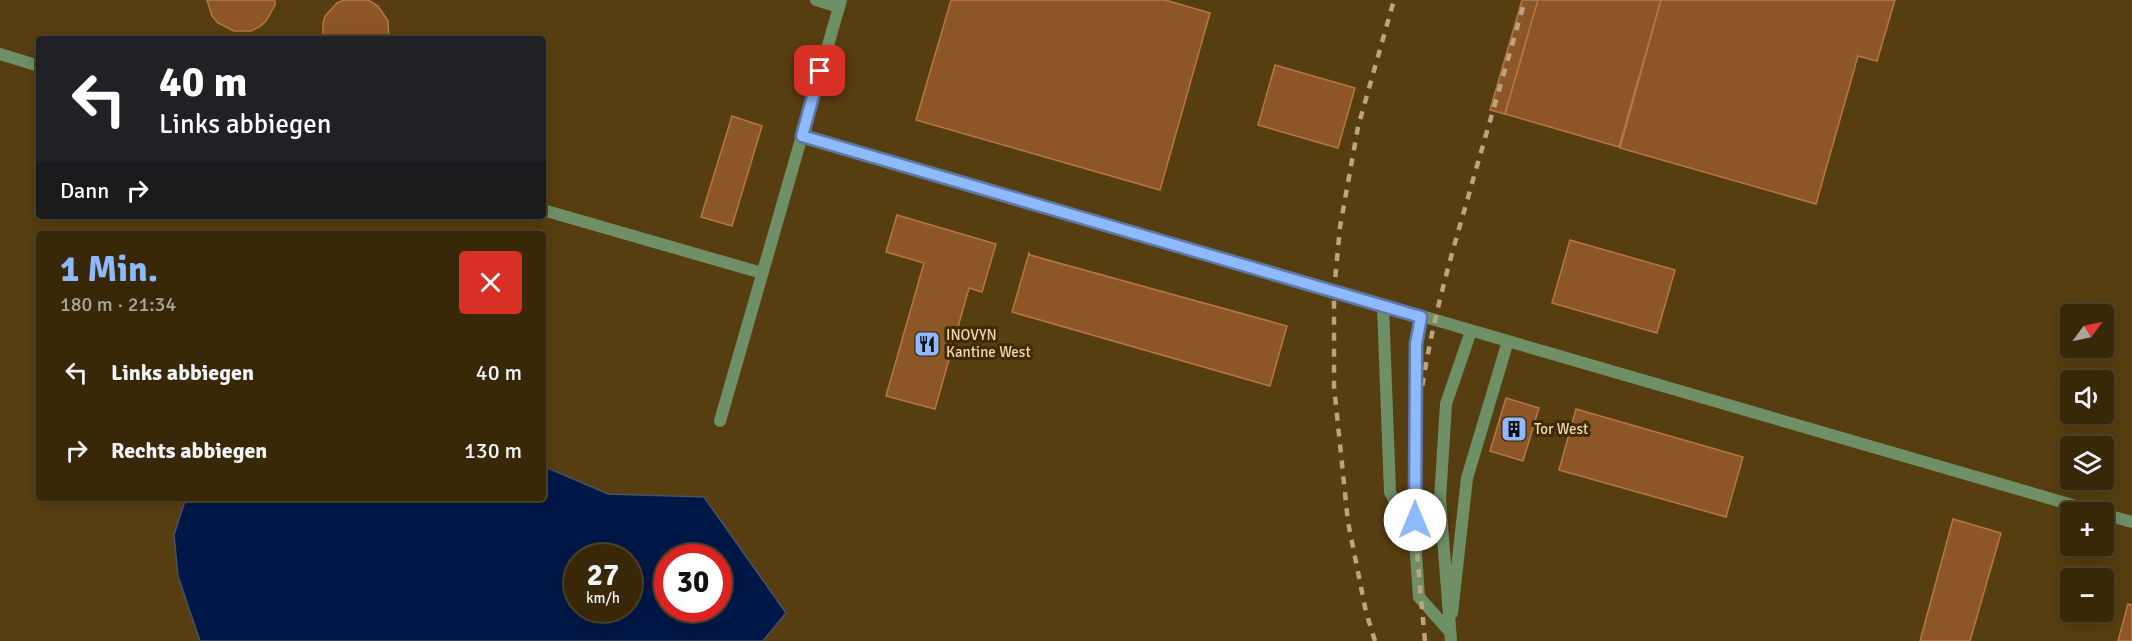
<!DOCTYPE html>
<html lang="de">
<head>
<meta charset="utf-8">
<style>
	:root { --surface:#382808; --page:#433416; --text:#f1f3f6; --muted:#aba69c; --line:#524429; --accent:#8eb9fc }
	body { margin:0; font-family:Signika,sans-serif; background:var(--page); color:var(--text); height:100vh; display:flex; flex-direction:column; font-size:22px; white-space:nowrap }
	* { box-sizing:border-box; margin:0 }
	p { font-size:20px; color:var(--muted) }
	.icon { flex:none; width:33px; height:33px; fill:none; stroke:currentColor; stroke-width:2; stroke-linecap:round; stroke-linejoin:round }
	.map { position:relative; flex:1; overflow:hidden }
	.sheet { position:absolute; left:36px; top:231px; width:510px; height:270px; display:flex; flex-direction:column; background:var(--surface); border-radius:6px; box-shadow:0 3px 15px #0003,0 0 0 2px var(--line) }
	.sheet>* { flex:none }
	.banner { position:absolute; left:36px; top:36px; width:510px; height:183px; border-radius:6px; box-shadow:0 3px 15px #0003,0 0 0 2px var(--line); background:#202124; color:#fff; overflow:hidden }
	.needle { width:39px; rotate:57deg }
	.fabs { position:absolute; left:2060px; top:304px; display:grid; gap:12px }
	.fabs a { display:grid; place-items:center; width:54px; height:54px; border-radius:6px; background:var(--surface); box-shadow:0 3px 15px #0003,0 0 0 2px var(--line); font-size:30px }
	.speed { position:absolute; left:564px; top:544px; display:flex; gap:12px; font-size:30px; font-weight:700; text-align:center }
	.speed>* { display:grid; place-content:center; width:78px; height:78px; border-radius:50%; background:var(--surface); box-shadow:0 3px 15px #0003,0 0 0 2px var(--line); line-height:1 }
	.speed small { font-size:15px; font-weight:400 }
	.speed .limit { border:9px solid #d22; background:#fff; color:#111 }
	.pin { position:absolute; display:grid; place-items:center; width:51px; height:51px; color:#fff; margin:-26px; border-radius:12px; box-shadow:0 3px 9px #0006 }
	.me { position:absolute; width:66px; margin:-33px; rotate:0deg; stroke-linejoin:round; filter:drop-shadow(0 0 4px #0008) }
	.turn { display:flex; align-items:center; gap:21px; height:126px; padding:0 24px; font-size:27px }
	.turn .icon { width:78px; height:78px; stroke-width:2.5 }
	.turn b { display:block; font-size:42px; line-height:51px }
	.then { display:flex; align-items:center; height:57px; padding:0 24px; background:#0003; gap:12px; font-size:22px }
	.round { display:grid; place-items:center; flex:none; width:63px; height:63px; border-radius:6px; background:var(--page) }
	.overview { display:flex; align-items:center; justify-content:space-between; height:102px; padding:0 24px }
	h1 { font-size:36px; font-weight:700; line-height:45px; color:var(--accent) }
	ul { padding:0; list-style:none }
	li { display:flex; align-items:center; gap:18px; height:78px; padding:0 24px }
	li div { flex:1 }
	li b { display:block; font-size:22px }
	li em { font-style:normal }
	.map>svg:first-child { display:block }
	.built { fill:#573e10; fill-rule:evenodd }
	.water { fill:#001847; stroke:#475167; stroke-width:1.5; fill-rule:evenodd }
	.building { fill:#8d5626; stroke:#b77742; stroke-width:1.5 }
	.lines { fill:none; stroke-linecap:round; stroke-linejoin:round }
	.lane { stroke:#6f9067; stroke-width:12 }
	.street { stroke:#6f9067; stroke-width:12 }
	.rail { stroke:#bba47f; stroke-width:4.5; stroke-dasharray:8 8; stroke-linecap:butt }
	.route-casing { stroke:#5c78a4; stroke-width:15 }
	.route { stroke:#8eb9fc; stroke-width:10 }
	.labels { text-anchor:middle; stroke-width:6; stroke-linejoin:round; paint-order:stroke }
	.poi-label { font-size:15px; fill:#edd6b3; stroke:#402a00; text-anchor:start }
</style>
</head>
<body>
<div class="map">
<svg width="2132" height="641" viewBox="0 0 2132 641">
	<rect width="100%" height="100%" fill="#4a350b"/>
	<path class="built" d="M0 0H2132V641H0ZM39 39H543V216H39ZM39 234H543V498H39ZM2070 315H2103V348H2070ZM2070 381H2103V414H2070ZM2070 447H2103V480H2070ZM2070 513H2103V546H2070ZM578 558H628V609H578ZM668 558H718V609H668ZM2070 579H2103V612H2070Z"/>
	<path class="water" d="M543 466 608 494 704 497 786 613 763 641H200L178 576 174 535 186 498H543ZM578 558H628V609H578ZM668 558H718V609H668Z"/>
	<g class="building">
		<polygon points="207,0 275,0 275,5 266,21 259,27 251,31 234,31 218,23 212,16"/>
		<polygon points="344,0 368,0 378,6 388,21 389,39 323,39 323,24 325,16 337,3"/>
		<polygon points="951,0 1165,0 1210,13 1160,190 916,120"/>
		<polygon points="1522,0 1538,0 1505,114 1490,110"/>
		<polygon points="1538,0 1661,0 1619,147 1505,114"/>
		<polygon points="1661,0 1895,0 1877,61 1858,56 1816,204 1620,148"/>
		<polygon points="1275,65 1355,88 1338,148 1258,125"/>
		<polygon points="732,116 762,126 732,226 701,217"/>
		<polygon points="897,215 996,244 982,292 969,288 935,409 886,396 924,263 886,252"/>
		<polygon points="1570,240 1675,270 1657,333 1552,303"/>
		<polygon points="1029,253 1030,255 1287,326 1270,386 1012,312"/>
		<polygon points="1506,398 1539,408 1523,461 1490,451"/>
		<polygon points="1576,409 1743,457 1726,517 1559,470"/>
		<polygon points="1953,519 2001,533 1970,641 1920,641"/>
		<polygon points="2128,604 2132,605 2132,641 2118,641"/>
	</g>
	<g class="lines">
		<g class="lane">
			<polyline points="816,0 839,7"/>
			<polyline points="0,54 39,66"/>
			<polyline points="802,136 2100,513"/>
			<polyline points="543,210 762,273"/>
			<polyline points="1383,306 1390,492 1415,540"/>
			<polyline points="720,421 841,0"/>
			<polyline points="2103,514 2132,522"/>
			<polyline points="1452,613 1467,478 1508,341"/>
		</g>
		<g class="street">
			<polyline points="1421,317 1416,344 1415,540 1419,597 1450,632"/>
			<polyline points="1451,641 1440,499 1446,404 1471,331"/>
		</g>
		<g class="rail">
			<polyline points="1375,641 1366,612 1348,522 1334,386 1334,291 1340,227 1358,127 1394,0"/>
			<path d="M1425 641C1419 574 1411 508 1416 441 1422 359 1444 280 1467 201 1486 134 1506 67 1525 0"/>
		</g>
	</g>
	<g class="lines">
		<g class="route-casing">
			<polyline id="route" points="820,71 802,136 1421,317 1416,344 1415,520"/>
		</g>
		<use href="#route" class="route"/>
	</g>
	<defs>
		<g id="restaurant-square" transform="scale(1.35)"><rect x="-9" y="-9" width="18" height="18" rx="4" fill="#8eb9fc" stroke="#402a00"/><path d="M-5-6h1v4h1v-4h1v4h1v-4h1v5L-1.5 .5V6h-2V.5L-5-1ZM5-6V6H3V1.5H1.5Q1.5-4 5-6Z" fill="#111"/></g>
		<g id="building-square" transform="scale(1.35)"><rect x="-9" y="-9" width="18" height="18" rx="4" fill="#8eb9fc" stroke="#402a00"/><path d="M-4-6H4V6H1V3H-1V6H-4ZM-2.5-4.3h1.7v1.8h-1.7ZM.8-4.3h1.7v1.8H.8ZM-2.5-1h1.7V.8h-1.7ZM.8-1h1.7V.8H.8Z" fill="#111"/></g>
	</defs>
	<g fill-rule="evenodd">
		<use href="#restaurant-square" x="927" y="344"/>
		<use href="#building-square" x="1514" y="429"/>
	</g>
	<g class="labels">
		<g class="poi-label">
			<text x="946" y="340">INOVYN<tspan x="946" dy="17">Kantine West</tspan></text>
			<text x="1534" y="434">Tor West</text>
		</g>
	</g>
</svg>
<div class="fabs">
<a><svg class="needle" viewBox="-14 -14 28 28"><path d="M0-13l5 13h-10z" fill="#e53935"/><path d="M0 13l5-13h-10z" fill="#aba69c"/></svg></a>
<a><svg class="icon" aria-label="sound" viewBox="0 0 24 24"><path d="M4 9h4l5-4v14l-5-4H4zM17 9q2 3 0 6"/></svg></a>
<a><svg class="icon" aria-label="layers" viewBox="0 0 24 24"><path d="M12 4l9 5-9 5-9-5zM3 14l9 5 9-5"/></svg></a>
<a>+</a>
<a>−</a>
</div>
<div class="speed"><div>27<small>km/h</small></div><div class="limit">30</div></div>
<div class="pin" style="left:820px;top:71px;background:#d93025"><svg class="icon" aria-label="arrive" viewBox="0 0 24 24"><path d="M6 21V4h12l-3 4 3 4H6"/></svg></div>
<svg class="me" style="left:1415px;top:520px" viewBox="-20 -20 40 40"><circle r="19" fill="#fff"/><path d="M0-13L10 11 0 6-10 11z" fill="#8eb9fc"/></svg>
<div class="banner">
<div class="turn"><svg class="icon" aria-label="left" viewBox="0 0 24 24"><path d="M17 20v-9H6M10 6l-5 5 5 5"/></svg><div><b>40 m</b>Links abbiegen</div></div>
<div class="then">Dann<svg class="icon" aria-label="right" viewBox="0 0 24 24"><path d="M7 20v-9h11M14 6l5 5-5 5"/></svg></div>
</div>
<section class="sheet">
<div class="overview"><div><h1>1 Min.</h1><p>180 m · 21:34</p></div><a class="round" style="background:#d93025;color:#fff"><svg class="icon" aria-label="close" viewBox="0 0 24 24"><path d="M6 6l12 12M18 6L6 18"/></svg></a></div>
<ul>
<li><svg class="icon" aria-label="left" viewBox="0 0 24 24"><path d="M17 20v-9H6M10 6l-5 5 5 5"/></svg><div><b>Links abbiegen</b></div><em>40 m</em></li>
<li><svg class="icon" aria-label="right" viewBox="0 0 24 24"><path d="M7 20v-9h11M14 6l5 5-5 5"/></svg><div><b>Rechts abbiegen</b></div><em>130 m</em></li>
</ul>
</section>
</div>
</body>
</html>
